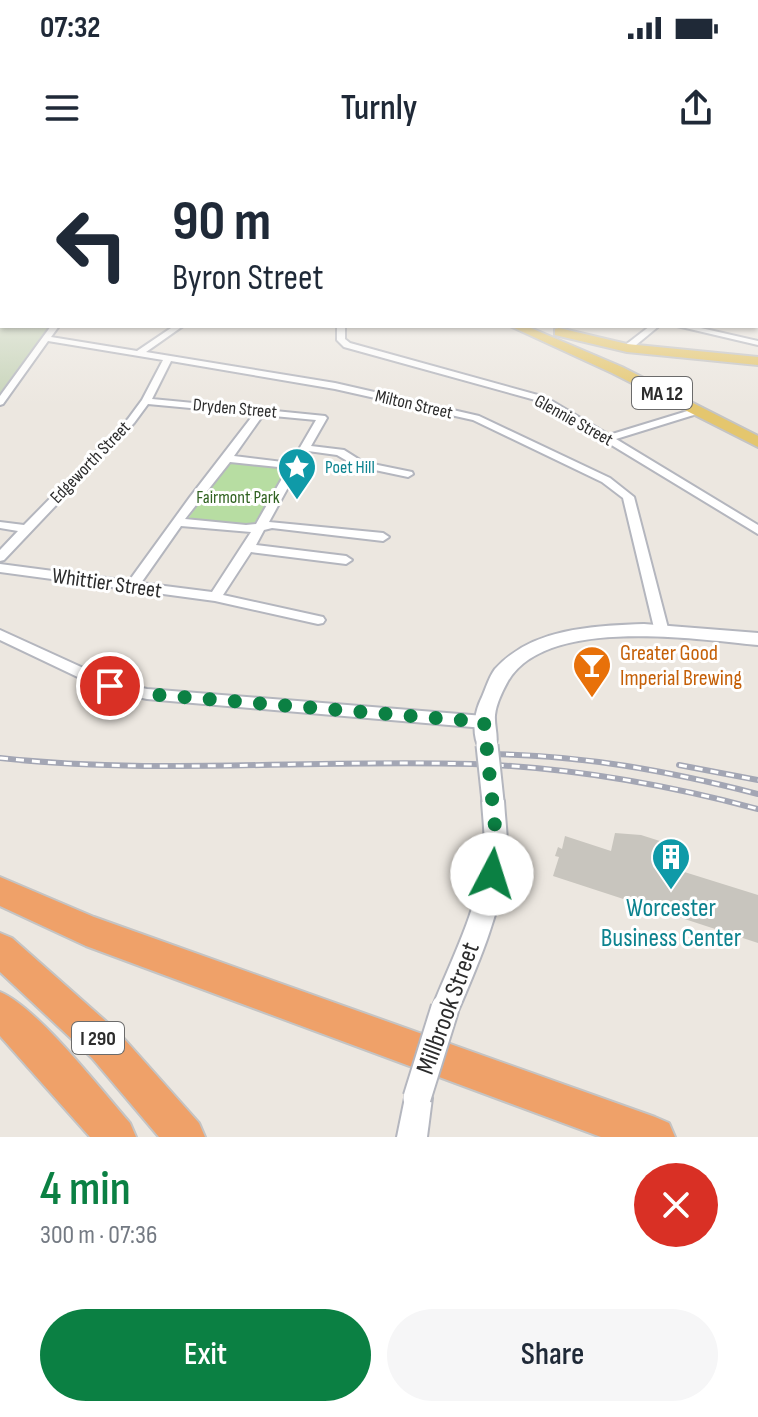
<!DOCTYPE html>
<html lang="en">
<head>
<meta charset="utf-8">
<style>
	:root { --surface:#fff; --page:#f6f6f7; --text:#1f2937; --muted:#747a83; --accent:#0b8043 }
	body { margin:0; font-family:"Sofia Sans Condensed",sans-serif; background:var(--page); color:var(--text); height:100vh; display:flex; flex-direction:column; font-size:30px; white-space:nowrap }
	* { box-sizing:border-box; margin:0 }
	p { font-size:26px; color:var(--muted) }
	.icon { flex:none; width:44px; height:44px; fill:none; stroke:currentColor; stroke-width:2; stroke-linecap:round; stroke-linejoin:round }
	.map { position:relative; height:977px; overflow:hidden }
	.sheet { display:flex; flex-direction:column; background:var(--surface); flex:1 }
	.sheet>* { flex:none }
	.hud { position:absolute; left:0px; top:0px; width:758px; height:168px; box-shadow:0 2px 6px #0004; background:#fff; color:var(--text); overflow:hidden }
	.pin { position:absolute; display:grid; place-items:center; width:68px; height:68px; color:#fff; margin:-34px; border:4px solid #fff; border-radius:50%; box-shadow:0 2px 8px #0007 }
	.me { position:absolute; width:88px; margin:-44px; rotate:5deg; stroke-linejoin:round; filter:drop-shadow(0 0 6px #0008) }
	.turn { display:flex; align-items:center; gap:28px; height:168px; padding:0 40px; font-size:36px }
	.turn .icon { width:104px; height:104px; stroke-width:2.5 }
	.turn b { display:block; font-size:56px; line-height:68px }
	.round { display:grid; place-items:center; flex:none; width:84px; height:84px; border-radius:42px; background:var(--page) }
	.headline { display:flex; align-items:center; justify-content:space-between; height:136px; padding:0 40px }
	h1 { font-size:48px; font-weight:600; line-height:60px; color:var(--accent) }
	.button { display:flex; gap:16px; margin-top:auto; padding:16px 40px }
	.button a { flex:1; height:92px; border-radius:48px; background:var(--accent); color:#fff; font-size:32px; font-weight:600; line-height:92px; text-align:center }
	.button a+a { background:var(--page); color:var(--text) }
	.status { display:flex; justify-content:space-between; align-items:center; height:56px; padding:0 40px; background:var(--surface); direction:ltr }
	.status svg { height:22px; fill:currentColor }
	header { display:flex; justify-content:space-between; align-items:center; height:104px; padding:0 40px; background:var(--surface); font-size:36px; font-weight:600 }
	.map>svg:first-child { display:block }
	.green { fill:#b7dda2 }
	.cemetery { fill:#c7d4b9 }
	.building { fill:#c8c5be }
	.lines { fill:none; stroke-linecap:round; stroke-linejoin:round }
	.street-casing { stroke:#b4b6be; stroke-width:4 }
	.secondary-casing { stroke:#b4b6be; stroke-width:4 }
	.primary-casing { stroke:#c4c4c4; stroke-width:4 }
	.highway-casing { stroke:#c4c4c4; stroke-width:4 }
	.street { fill:#fff; fill-rule:evenodd }
	.secondary { fill:#fff; fill-rule:evenodd }
	.primary { fill:#e4c66e; fill-rule:evenodd }
	.highway { fill:#efa169; fill-rule:evenodd }
	.rail-casing { stroke:#a3a6b4; stroke-width:6 }
	.rail { stroke:#fff; stroke-width:3; stroke-dasharray:8; stroke-linecap:butt }
	.secondary-bridge-far1-casing { stroke:#b4b6be; stroke-width:25; stroke-linecap:butt }
	.secondary-bridge-casing { stroke:#b4b6be; stroke-width:31; stroke-linecap:butt }
	.secondary-bridge-far1 { stroke:#fff; stroke-width:21 }
	.secondary-bridge { stroke:#fff; stroke-width:27 }
	.route { stroke:#0b8043; stroke-width:14; stroke-dasharray:0 25.2 }
	.labels { text-anchor:middle; stroke-width:6; stroke-linejoin:round; paint-order:stroke }
	.far-street-label { font-size:18px; fill:#2c2c2c; stroke:#fff }
	.far-culture-label { font-size:18px; fill:#0d838f; stroke:#fff; text-anchor:start }
	.far-park-label { font-size:18px; fill:#316322; stroke:#fff }
	.shield { fill:#fff; stroke:#6b6b6b; stroke-width:2 }
	.shield-label { font-size:20px; font-weight:bold; fill:#2c2c2c }
	.street-label { font-size:22px; fill:#2c2c2c; stroke:#fff }
	.food-label { font-size:22px; fill:#c56008; stroke:#fff; text-anchor:start }
	.near-culture-label { font-size:26px; fill:#0d838f; stroke:#fff }
	.near-street-label { font-size:26px; fill:#2c2c2c; stroke:#fff }
</style>
</head>
<body>
<div class="status"><b>07:32</b><svg viewBox="0 0 49 12"><path d="M0 12V9h3v3zM5 12V6h3v6zM10 12V3h3v9zM15 12V0h3v12zM26 1h20v11H26zM47 4h2v5h-2z"/></svg></div>
<header><svg class="icon" aria-label="menu" viewBox="0 0 24 24"><path d="M4 6h16M4 12h16M4 18h16"/></svg>Turnly<svg class="icon" aria-label="share" viewBox="0 0 24 24"><path d="M12 15V3M7 8l5-5 5 5M5 13v7h14v-7"/></svg></header>
<div class="map">
<svg width="758" height="977" viewBox="0 0 758 977">
	<rect width="100%" height="100%" fill="#ece7e0"/>
	<polygon class="green" points="234,302 288,309 252,367 187,360 225,306"/>
	<polygon class="cemetery" points="0,136 2,166 49,166 0,233"/>
	<polygon class="building" points="615,673 641,675 682,688 678,710 758,735 758,783 553,716 559,697 555,696 558,687 562,689 565,676 611,691"/>
	<g class="lines">
		<g class="street-casing">
			<g id="street">
				<polygon points="756,108 758,108 758,111 756,110"/>
				<rect x="756" y="129" width="2" height="5"/>
				<rect x="756" y="156" width="2" height="4"/>
				<path d="M51 166H59L51 177 137 191 174 166H183L146 192 335 223 479 256 610 318 634 337 669 472 662 476 655 472 623 338 602 322 473 260 335 229 171 201 152 239 257 249 261 247 265 250 325 256 327 258 311 286 344 290 363 302 412 312 413 314 408 317 356 306 337 295 308 291 269 362 383 373 389 377 383 381 272 368 264 370 256 385 346 396 352 400 346 404 251 392 223 435 323 457 325 460 323 463 318 464 215 441 0 412V404L129 421 190 337 254 254 148 244 134 263 4 400 0 401V390L18 371 0 368V362L24 365 128 259 142 240 163 200 48 181 3 244 0 245V236ZM263 255 316 260 291 303 234 296ZM230 302 288 308 256 364 246 365 185 359ZM181 366 251 372 212 432 141 423Z"/>
				<polygon points="337,166 345,166 345,179 350,183 545,237 609,275 694,249 700,249 700,253 616,279 758,365 758,374 539,241 344,187 337,180"/>
				<polygon points="650,166 659,166 630,190 624,190 624,186"/>
				<polygon points="677,166 692,166 758,181 758,185"/>
				<polygon points="0,470 114,522 147,529 484,556 489,558 492,562 489,566 484,568 147,539 105,530 0,480"/>
			</g>
		</g>
		<g class="secondary-casing">
			<g id="secondary">
				<path d="M644 464 758 473V485C695 479 546 456 508 521 503 530 496 544 495 555 494 567 500 580 494 590L487 593 480 590C471 574 474 553 482 537 486 528 489 517 495 509 532 468 593 466 644 464Z"/>
				<path d="M493 632 501 635 504 641C505 660 508 679 507 697 501 753 477 807 455 858L445 861 435 858 432 848C452 798 477 751 484 697 486 678 483 659 482 641L485 635Z"/>
				<polygon points="417,923 427,928 432,938 427,977 397,977 407,928"/>
			</g>
		</g>
		<g class="primary-casing">
			<g id="primary">
				<rect x="0" y="129" width="2" height="6"/>
				<polygon points="510,166 526,166 622,207 758,276 758,287 612,213"/>
				<polygon points="559,168 627,184 758,197 758,205 627,192 555,175 555,169"/>
			</g>
		</g>
		<g class="highway-casing">
			<g id="highway">
				<polygon points="0,717 94,757 655,957 669,963 675,977 601,977 86,786 0,746"/>
				<polygon points="0,773 12,778 118,872 199,963 205,977 159,977 92,898 0,812"/>
				<path d="M0 832C37 847 101 930 130 963L136 977H90L0 876Z"/>
			</g>
		</g>
		<use href="#street" class="street"/>
		<use href="#secondary" class="secondary"/>
		<use href="#primary" class="primary"/>
		<use href="#highway" class="highway"/>
		<g class="rail-casing">
			<g id="rail">
				<path d="M490 594C582 595 669 611 758 634"/>
				<path d="M0 598C157 615 314 599 472 604 569 607 664 624 758 649"/>
				<polyline points="679,605 758,620"/>
			</g>
		</g>
		<use href="#rail" class="rail"/>
		<g class="secondary-bridge-far1-casing">
			<polyline id="secondary-bridge-far1" points="487,585 493,641"/>
		</g>
		<g class="secondary-bridge-casing">
			<polyline id="secondary-bridge" points="417,938 445,848"/>
		</g>
		<use href="#secondary-bridge-far1" class="secondary-bridge-far1"/>
		<use href="#secondary-bridge" class="secondary-bridge"/>
	</g>
	<linearGradient id="sky" x2="0" y2="1"><stop stop-color="#7dbde6"/><stop offset="0.44" stop-color="#f6f4f1"/><stop offset="1" stop-color="#f6f4f1" stop-opacity="0"/></linearGradient>
	<rect width="758" height="245" fill="url(#sky)"/>
	<g class="lines">
		<polyline class="route" points="110,526 147,534 484,562 495,667 492,714"/>
	</g>
	<defs>
		<g id="sight-pin" transform="scale(2)"><path d="M0 17L-7.5 6A9.5 9.5 0 1 1 7.5 6Z" fill="#0f9aa8" stroke="#fff"/><path d="M0-6L1.8-2.2L6-1.7L2.9 1.2L3.7 5.4L0 3.3L-3.7 5.4L-2.9 1.2L-6-1.7L-1.8-2.2Z" fill="#fff"/></g>
		<g id="bar-pin" transform="scale(2)"><path d="M0 17L-7.5 6A9.5 9.5 0 1 1 7.5 6Z" fill="#e8710a" stroke="#fff"/><path d="M-6-5H6L.8 .8V4.5H3.5V6h-7V4.5H-.8V.8Z" fill="#fff"/></g>
		<g id="building-pin" transform="scale(2)"><path d="M0 17L-7.5 6A9.5 9.5 0 1 1 7.5 6Z" fill="#0f9aa8" stroke="#fff"/><path d="M-4-6H4V6H1V3H-1V6H-4ZM-2.5-4.3h1.7v1.8h-1.7ZM.8-4.3h1.7v1.8H.8ZM-2.5-1h1.7V.8h-1.7ZM.8-1h1.7V.8H.8Z" fill="#fff"/></g>
	</defs>
	<g fill-rule="evenodd">
		<use href="#sight-pin" x="297" y="307"/>
		<use href="#bar-pin" x="592" y="505"/>
		<use href="#building-pin" x="671" y="697"/>
	</g>
	<g class="labels">
		<g class="far-street-label">
			<text transform="translate(414 244) rotate(13)" y="6">Milton Street</text>
			<text transform="translate(235 248) rotate(5)" y="6">Dryden Street</text>
			<text transform="translate(574 260) rotate(29)" y="6">Glennie Street</text>
			<text transform="translate(90 302) rotate(-46)" y="6">Edgeworth Street</text>
		</g>
		<g class="far-culture-label">
			<text x="325" y="313">Poet Hill</text>
		</g>
		<g class="far-park-label">
			<text x="238" y="343">Fairmont Park</text>
		</g>
		<g class="shield">
			<rect x="632" y="217" width="60" height="32" rx="6"/>
			<rect x="72" y="862" width="52" height="32" rx="6"/>
		</g>
		<g class="shield-label">
			<text x="662" y="240">MA 12</text>
			<text x="98" y="885">I 290</text>
		</g>
		<g class="street-label">
			<text transform="translate(107 422) rotate(8)" y="8">Whittier Street</text>
		</g>
		<g class="food-label">
			<text x="620" y="500">Greater Good<tspan x="620" dy="25">Imperial Brewing</tspan></text>
		</g>
		<g class="near-culture-label">
			<text x="671" y="756">Worcester<tspan x="671" dy="30">Business Center</tspan></text>
		</g>
		<g class="near-street-label">
			<text transform="translate(447 848) rotate(-70)" y="9">Millbrook Street</text>
		</g>
	</g>
</svg>
<div class="pin" style="left:110px;top:526px;background:#d93025"><svg class="icon" aria-label="arrive" viewBox="0 0 24 24"><path d="M6 21V4h12l-3 4 3 4H6"/></svg></div>
<svg class="me" style="left:492px;top:714px" viewBox="-20 -20 40 40"><circle r="19" fill="#fff"/><path d="M0-13L10 11 0 6-10 11z" fill="#0b8043"/></svg>
<div class="hud">
<div class="turn"><svg class="icon" aria-label="left" viewBox="0 0 24 24"><path d="M17 20v-9H6M10 6l-5 5 5 5"/></svg><div><b>90 m</b>Byron Street</div></div>
</div>
</div>
<section class="sheet">
<div class="headline"><div><h1>4 min</h1><p>300 m · 07:36</p></div><a class="round" style="background:#d93025;color:#fff"><svg class="icon" aria-label="close" viewBox="0 0 24 24"><path d="M6 6l12 12M18 6L6 18"/></svg></a></div>
<div class="button"><a>Exit</a><a>Share</a></div>
</section>
</body>
</html>
